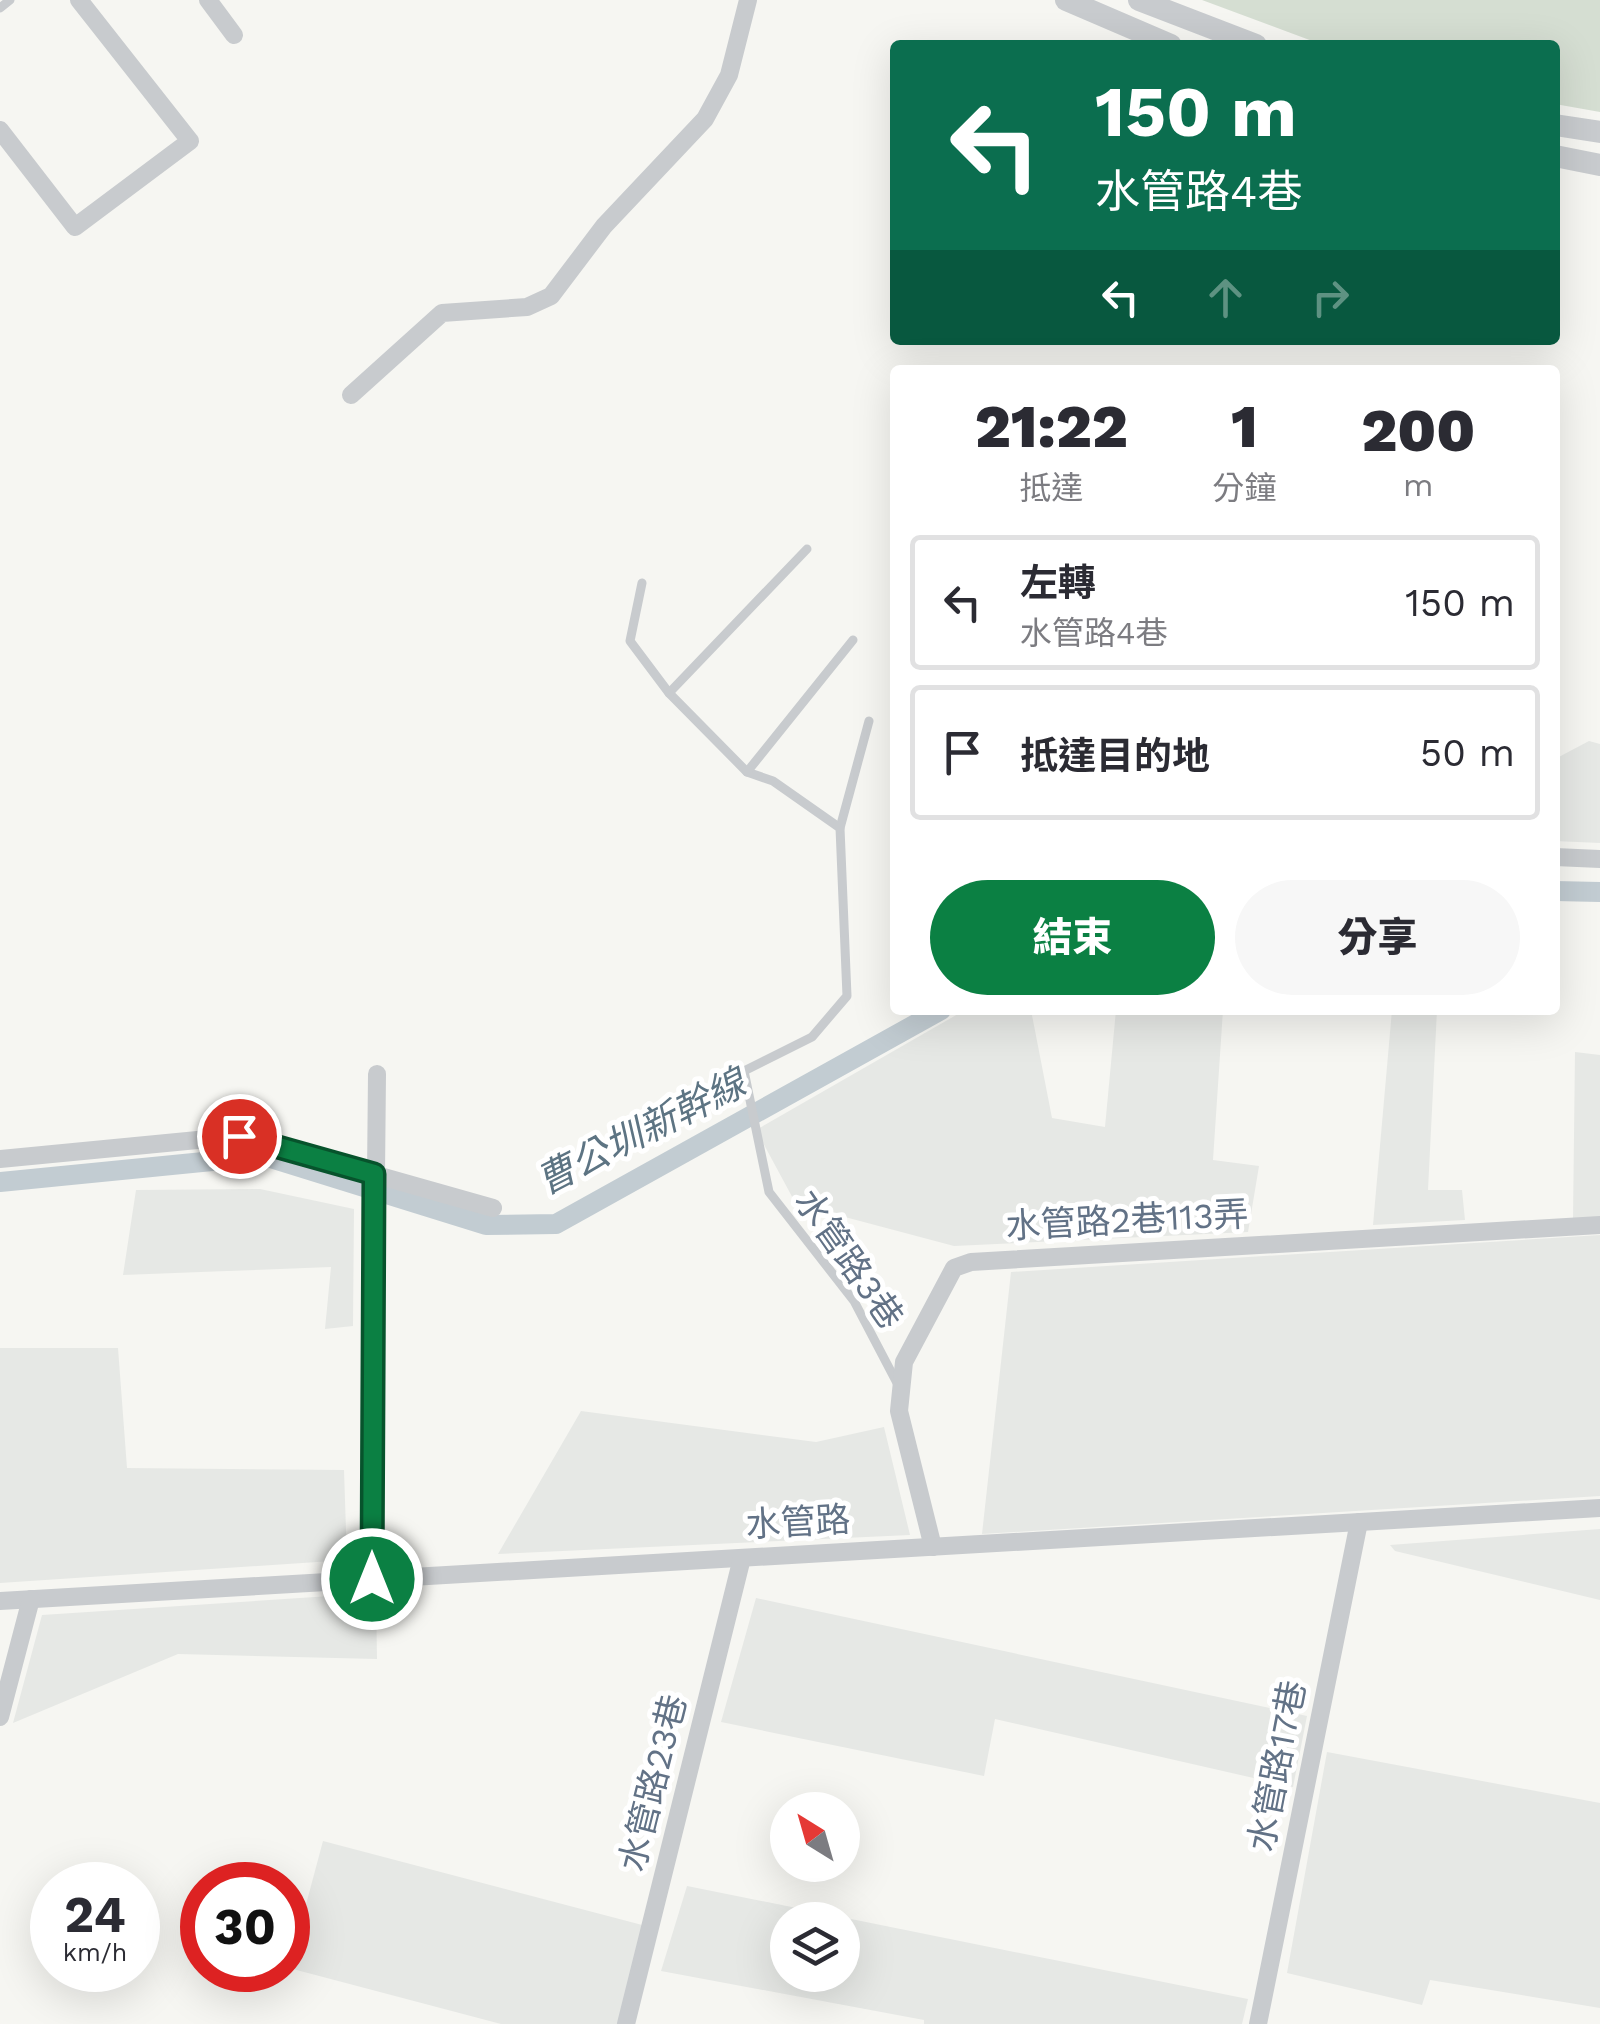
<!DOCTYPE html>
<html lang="zh-TW">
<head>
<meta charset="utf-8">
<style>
	:root { --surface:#fff; --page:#f7f7f7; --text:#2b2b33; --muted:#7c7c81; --line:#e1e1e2; --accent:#0b8043 }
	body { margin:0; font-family:"Work Sans","Noto Sans TC",sans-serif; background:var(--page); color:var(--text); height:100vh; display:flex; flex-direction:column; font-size:38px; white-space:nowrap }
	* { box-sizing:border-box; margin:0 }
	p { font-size:32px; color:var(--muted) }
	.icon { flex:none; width:55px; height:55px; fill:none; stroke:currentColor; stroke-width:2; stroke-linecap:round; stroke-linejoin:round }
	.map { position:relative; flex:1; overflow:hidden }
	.details { position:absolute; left:890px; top:365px; width:670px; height:650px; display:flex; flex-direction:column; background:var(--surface); border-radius:10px; box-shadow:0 10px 40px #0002 }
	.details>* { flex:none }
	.banner { position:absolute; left:890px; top:40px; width:670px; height:305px; border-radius:10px; box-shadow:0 10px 40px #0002; background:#0b6e4f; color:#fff; overflow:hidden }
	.needle { width:65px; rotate:323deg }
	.fabs { position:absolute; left:770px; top:1792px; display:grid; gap:20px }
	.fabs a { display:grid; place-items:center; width:90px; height:90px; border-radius:50%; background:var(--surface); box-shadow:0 10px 40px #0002; font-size:50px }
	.speed { position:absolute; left:30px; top:1862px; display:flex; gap:20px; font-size:50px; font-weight:700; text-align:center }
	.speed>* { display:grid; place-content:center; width:130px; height:130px; border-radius:50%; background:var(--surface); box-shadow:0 10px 40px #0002; line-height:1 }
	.speed small { font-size:25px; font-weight:400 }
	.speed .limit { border:15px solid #d22; background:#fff; color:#111 }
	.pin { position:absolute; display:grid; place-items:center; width:85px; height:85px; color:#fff; margin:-42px; border:5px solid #fff; border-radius:50%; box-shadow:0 2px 10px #0007 }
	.me { position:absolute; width:110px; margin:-55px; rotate:0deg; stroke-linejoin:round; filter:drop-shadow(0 0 8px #0008) }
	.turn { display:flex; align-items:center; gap:35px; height:210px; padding:0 40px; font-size:45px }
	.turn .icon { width:130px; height:130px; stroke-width:2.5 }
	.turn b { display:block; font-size:70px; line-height:85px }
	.lanes { display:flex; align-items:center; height:95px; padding:0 40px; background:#0003; justify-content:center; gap:50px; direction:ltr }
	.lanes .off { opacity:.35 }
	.eta { display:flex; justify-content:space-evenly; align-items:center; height:170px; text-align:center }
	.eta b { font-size:60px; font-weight:800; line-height:70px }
	.action { display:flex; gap:20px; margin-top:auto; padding:20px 40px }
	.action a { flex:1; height:115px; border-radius:60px; background:var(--accent); color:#fff; font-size:40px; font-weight:800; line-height:115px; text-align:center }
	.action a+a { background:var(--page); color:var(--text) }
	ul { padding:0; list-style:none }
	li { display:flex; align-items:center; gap:30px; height:135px; margin:0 20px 15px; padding:0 20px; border:5px solid var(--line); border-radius:10px }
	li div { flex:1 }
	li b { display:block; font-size:38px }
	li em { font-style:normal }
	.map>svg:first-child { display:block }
	.built { fill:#e6e8e5; fill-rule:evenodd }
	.green { fill:#d5ded2 }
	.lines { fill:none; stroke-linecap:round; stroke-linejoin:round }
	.canal { stroke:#c2ccd2; stroke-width:20 }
	.service { stroke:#c8cbce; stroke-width:9 }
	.minor { stroke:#c8cbce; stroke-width:18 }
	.tertiary { stroke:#c8cbce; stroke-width:22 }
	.route-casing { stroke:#07532c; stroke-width:25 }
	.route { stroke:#0b8043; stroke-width:18 }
	.labels { text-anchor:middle; stroke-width:10; stroke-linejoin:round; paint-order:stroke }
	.street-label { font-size:35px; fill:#627286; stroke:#fff }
	.water-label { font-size:38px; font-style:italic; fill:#5d7483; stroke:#fff }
</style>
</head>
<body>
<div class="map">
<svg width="1600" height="2024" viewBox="0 0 1600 2024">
	<rect width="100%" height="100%" fill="#f6f6f2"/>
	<g class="built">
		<polygon points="1589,741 1600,744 1600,843 1555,841 1555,759"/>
		<polygon points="965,1010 1031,1010 1052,1118 1105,1127 1116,1010 1223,1010 1213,1160 1259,1166 1248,1232 954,1246 796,1204 756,1130"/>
		<polygon points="1392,1010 1437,1010 1428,1190 1462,1190 1465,1220 1373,1225"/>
		<polygon points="1575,1052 1600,1055 1600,1217 1573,1219"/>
		<polygon points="260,1189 354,1209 353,1326 325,1329 331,1267 123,1275 136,1190"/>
		<polygon points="1600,1235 1600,1496 982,1534 1011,1272"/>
		<polygon points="0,1348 118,1348 127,1468 344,1470 347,1560 0,1583"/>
		<polygon points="581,1411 816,1442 884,1427 910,1535 498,1554"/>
		<polygon points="1600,1529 1600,1600 1395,1551 1390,1545"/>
		<polygon points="376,1593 377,1659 178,1654 13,1723 42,1615"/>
		<polygon points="756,1598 1307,1716 1293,1787 995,1719 984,1776 721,1722"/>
		<polygon points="1327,1752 1600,1803 1600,2008 1430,1980 1422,2005 1287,1973"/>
		<polygon points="323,1841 646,1926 620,2024 501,2024 289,1968"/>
		<path d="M687 1886 1248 1999 1242 2024H924V2020L661 1971ZM788 1920H842V1975H788Z"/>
	</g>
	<polygon class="green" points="1202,0 1600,0 1600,112 1555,104 1555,45 1323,45"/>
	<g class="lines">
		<g class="canal">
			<polyline points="1555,891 1600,892"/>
			<polyline points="0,1182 264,1156 486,1225 556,1224 941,1010"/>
		</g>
		<g class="service">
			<polyline points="0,8 10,0"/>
			<polyline points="642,583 630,641 669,693 747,772 773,781 840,828 847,996 812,1037 744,1071 769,1192 854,1301 897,1383"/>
			<polyline points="669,693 807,549"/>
			<polyline points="747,772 853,640"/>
			<polyline points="840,828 869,721"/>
		</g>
		<g class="minor">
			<polyline points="208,0 234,35"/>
			<polyline points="0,130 75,227 190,141 79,0"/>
			<polyline points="351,395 442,313 527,307 551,296 604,226 705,119 729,75 748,0"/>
			<polyline points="1555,857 1600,859"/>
			<polyline points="0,1159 239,1136 493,1208"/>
			<polyline points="933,1547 899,1411 904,1362 954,1268 971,1262 1600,1225"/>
			<polyline points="372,1579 377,1074"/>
			<polyline points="0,1601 1600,1508"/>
			<polyline points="0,1717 31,1599"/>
			<polyline points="626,2024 742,1558"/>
			<polyline points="1258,2024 1359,1522"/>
		</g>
		<g class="tertiary">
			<polyline points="1066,0 1171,45"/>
			<polyline points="1139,0 1256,45"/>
			<polyline points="1555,125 1600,132"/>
			<polyline points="1555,156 1600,165"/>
		</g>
	</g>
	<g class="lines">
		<g class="route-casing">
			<polyline id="route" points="239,1136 374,1174 372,1579"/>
		</g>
		<use href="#route" class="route"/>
	</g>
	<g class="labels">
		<g class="street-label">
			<text transform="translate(1127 1220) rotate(-3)" y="12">水管路2巷113弄</text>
			<text transform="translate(849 1259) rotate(55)" y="12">水管路3巷</text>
			<text transform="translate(798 1522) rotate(-3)" y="12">水管路</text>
			<text transform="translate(1277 1766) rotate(-79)" y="12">水管路17巷</text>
			<text transform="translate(653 1783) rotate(-76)" y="12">水管路23巷</text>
		</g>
		<g class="water-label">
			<text transform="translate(641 1132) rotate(-27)" y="13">曹公圳新幹線</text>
		</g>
	</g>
</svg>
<div class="fabs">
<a><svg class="needle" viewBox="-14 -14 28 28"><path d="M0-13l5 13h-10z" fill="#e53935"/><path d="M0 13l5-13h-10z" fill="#7c7c81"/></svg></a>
<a><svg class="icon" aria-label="layers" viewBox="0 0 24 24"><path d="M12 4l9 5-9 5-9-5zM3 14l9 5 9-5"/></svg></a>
</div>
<div class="speed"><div>24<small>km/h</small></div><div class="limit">30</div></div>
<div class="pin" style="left:239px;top:1136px;background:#d93025"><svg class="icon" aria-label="arrive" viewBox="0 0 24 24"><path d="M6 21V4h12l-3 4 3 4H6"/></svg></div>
<svg class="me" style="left:372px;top:1579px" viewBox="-20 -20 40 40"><circle r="17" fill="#0b8043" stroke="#fff" stroke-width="3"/><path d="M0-11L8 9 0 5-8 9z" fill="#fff"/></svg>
<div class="banner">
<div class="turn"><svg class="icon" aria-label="left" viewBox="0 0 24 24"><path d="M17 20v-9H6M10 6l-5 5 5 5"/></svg><div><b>150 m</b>水管路4巷</div></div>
<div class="lanes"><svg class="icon" aria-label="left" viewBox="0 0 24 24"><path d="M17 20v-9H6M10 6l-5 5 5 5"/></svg><svg class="icon off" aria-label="ahead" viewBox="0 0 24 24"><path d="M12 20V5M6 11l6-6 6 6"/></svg><svg class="icon off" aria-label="right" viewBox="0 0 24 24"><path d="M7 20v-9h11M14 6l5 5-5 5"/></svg></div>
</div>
<section class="details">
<div class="eta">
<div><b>21:22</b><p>抵達</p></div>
<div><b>1</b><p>分鐘</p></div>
<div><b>200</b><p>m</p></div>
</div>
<ul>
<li><svg class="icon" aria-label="left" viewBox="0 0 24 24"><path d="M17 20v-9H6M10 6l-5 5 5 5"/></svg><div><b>左轉</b><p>水管路4巷</p></div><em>150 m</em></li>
<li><svg class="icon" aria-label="arrive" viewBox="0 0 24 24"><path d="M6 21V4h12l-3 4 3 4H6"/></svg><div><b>抵達目的地</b></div><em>50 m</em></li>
</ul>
<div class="action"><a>結束</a><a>分享</a></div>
</section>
</div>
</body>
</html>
